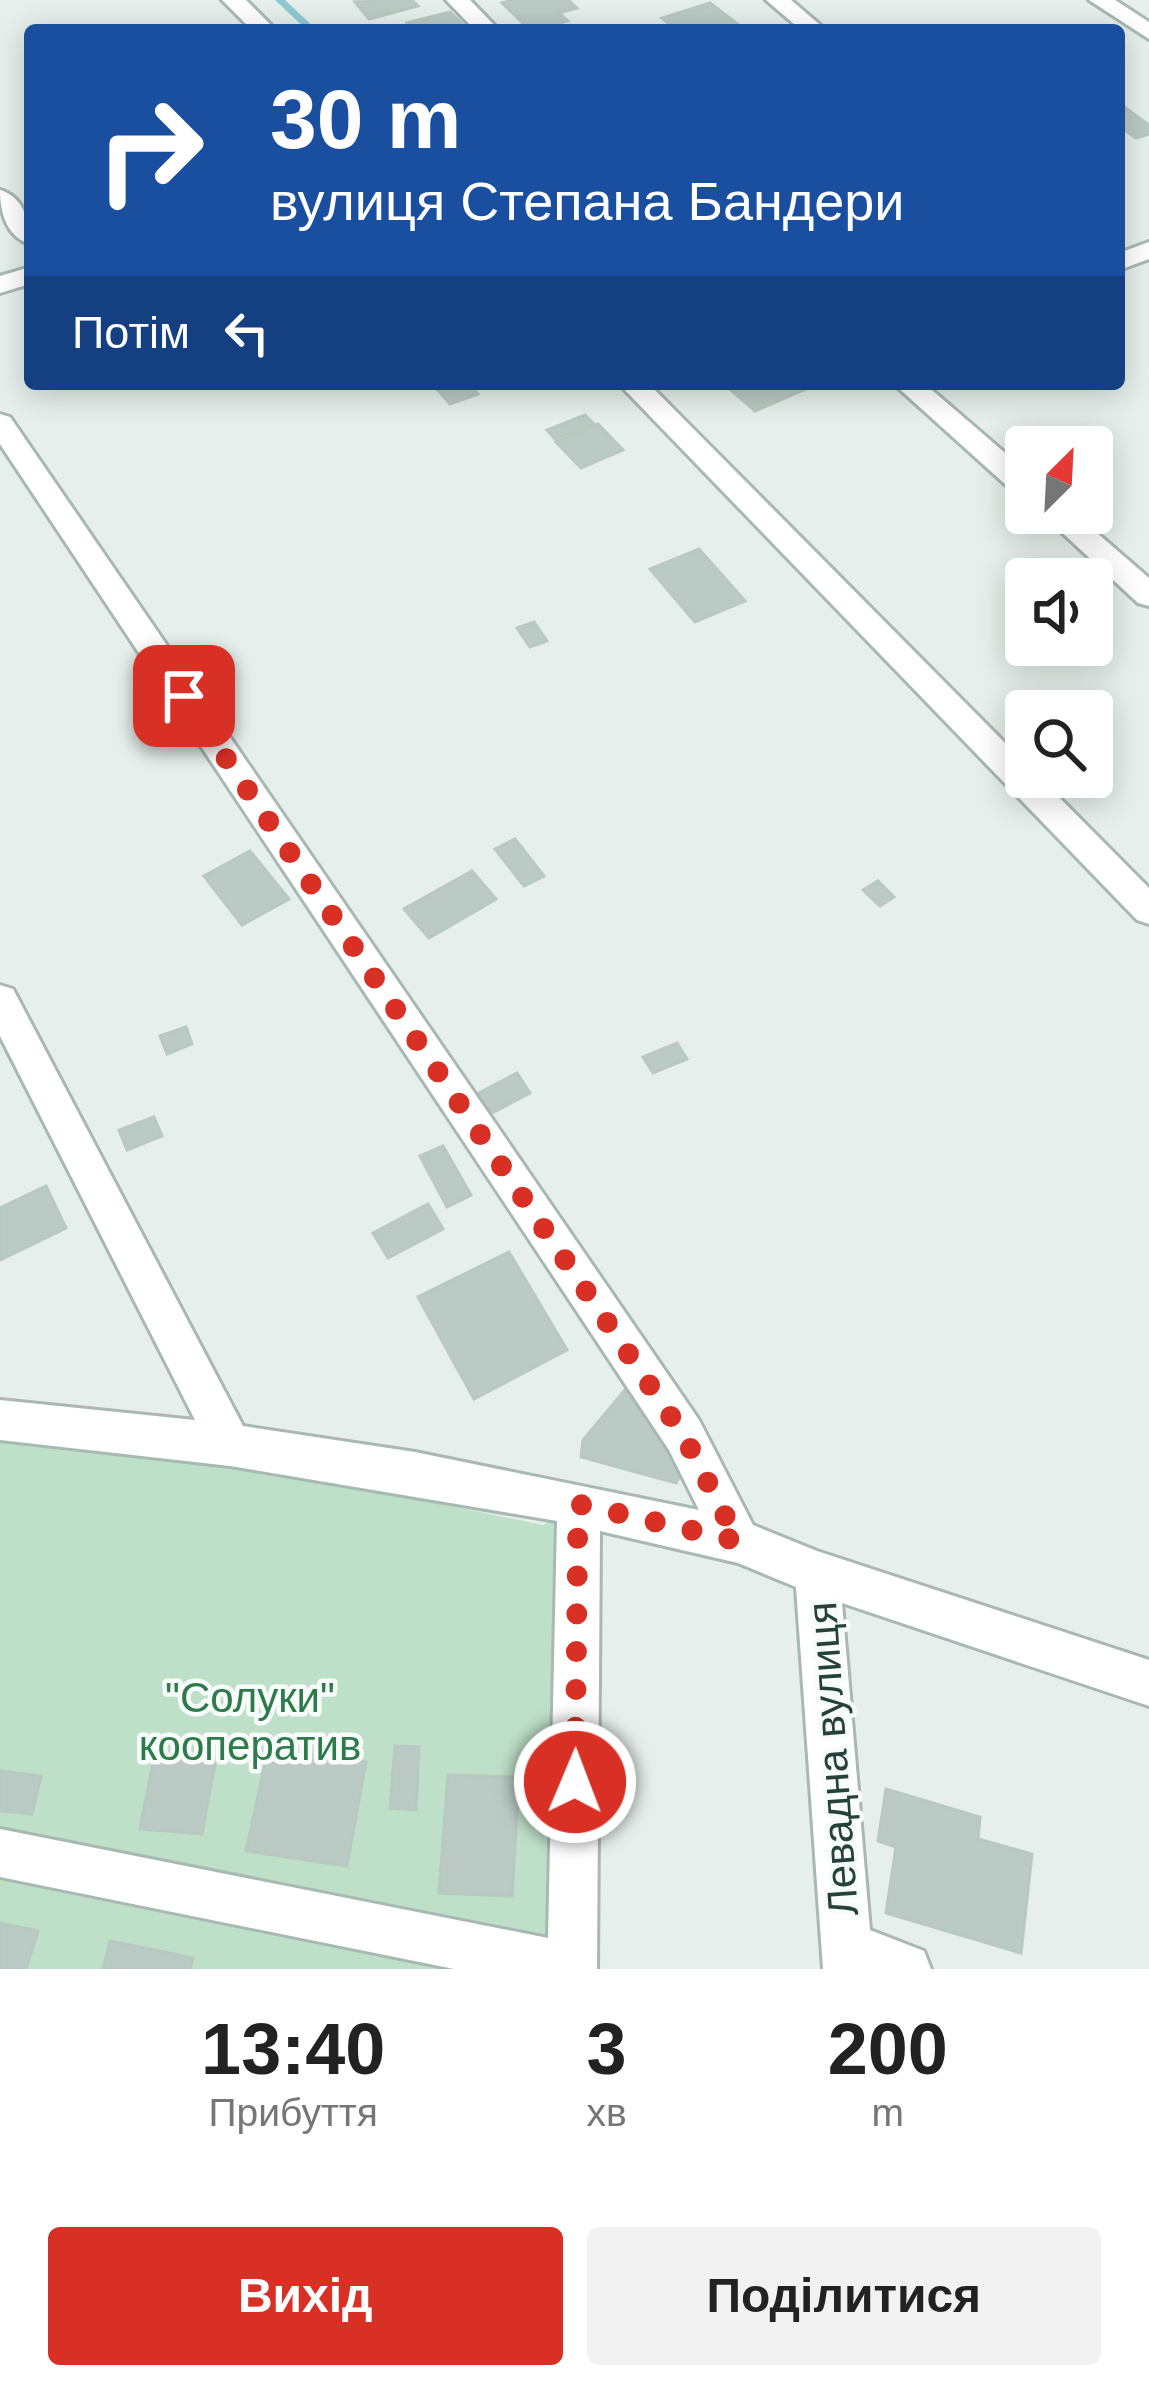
<!DOCTYPE html>
<html lang="uk">
<head>
<meta charset="utf-8">
<style>
	:root { --surface:#fff; --page:#f2f2f2; --text:#222; --muted:#767676; --accent:#d93025 }
	body { margin:0; font-family:Arial,sans-serif; background:var(--page); color:var(--text); height:100vh; display:flex; flex-direction:column; font-size:45px; white-space:nowrap }
	* { box-sizing:border-box; margin:0 }
	p { font-size:39px; color:var(--muted) }
	.icon { flex:none; width:66px; height:66px; fill:none; stroke:currentColor; stroke-width:2; stroke-linecap:round; stroke-linejoin:round }
	.map { position:relative; height:1969px; overflow:hidden }
	.side { display:flex; flex-direction:column; background:var(--surface); flex:1 }
	.side>* { flex:none }
	.banner { position:absolute; left:24px; top:24px; width:1101px; height:366px; border-radius:12px; box-shadow:0 6px 30px #0003; background:#1a4fa0; color:#fff; overflow:hidden }
	.needle { width:78px; rotate:24deg }
	.tools { position:absolute; left:1005px; top:426px; display:grid; gap:24px }
	.tools a { display:grid; place-items:center; width:108px; height:108px; border-radius:12px; background:var(--surface); box-shadow:0 6px 30px #0003; font-size:60px }
	.pin { position:absolute; display:grid; place-items:center; width:102px; height:102px; color:#fff; margin:-51px; border-radius:24px; box-shadow:0 6px 18px #0006 }
	.me { position:absolute; width:132px; margin:-66px; rotate:1deg; stroke-linejoin:round; filter:drop-shadow(0 0 9px #0008) }
	.turn { display:flex; align-items:center; gap:42px; height:252px; padding:0 48px; font-size:54px }
	.turn .icon { width:156px; height:156px; stroke-width:2.5 }
	.turn b { display:block; font-size:84px; line-height:102px }
	.then { display:flex; align-items:center; height:114px; padding:0 48px; background:#0003; gap:24px; font-size:45px }
	.eta { display:flex; justify-content:space-evenly; align-items:center; height:204px; text-align:center }
	.eta b { font-size:72px; font-weight:800; line-height:84px }
	.primary-button { display:flex; gap:24px; margin-top:auto; padding:24px 48px }
	.primary-button a { flex:1; height:138px; border-radius:12px; background:var(--accent); color:#fff; font-size:48px; font-weight:800; line-height:138px; text-align:center }
	.primary-button a+a { background:var(--page); color:var(--text) }
	.map>svg:first-child { display:block }
	.green { fill:#bfe0c8 }
	.lines { fill:none; stroke-linecap:round; stroke-linejoin:round }
	.stream { fill:#8ec9d4; fill-rule:evenodd }
	.building { fill:#bbcac4; stroke:#b8c9c2; stroke-width:3 }
	.minor-casing { stroke:#a8b8b2; stroke-width:6 }
	.minor { fill:#fff; fill-rule:evenodd }
	.route { stroke:#d93025; stroke-width:21; stroke-dasharray:0 37.8 }
	.labels { text-anchor:middle; stroke-width:9; stroke-linejoin:round; paint-order:stroke }
	.near-park-label { font-size:42px; fill:#2d7a4b; stroke:#f7fbf9 }
	.near-street-label { font-size:42px; fill:#24423a; stroke:#f7fbf9 }
</style>
</head>
<body>
<div class="map">
<svg width="1149" height="1969" viewBox="0 0 1149 1969">
	<rect width="100%" height="100%" fill="#e6efeb"/>
	<polygon class="green" points="0,1439 318,1479 543,1525 579,1504 559,1969 0,1969"/>
	<g class="lines">
		<polygon class="stream" points="275,0 285,0 317,30 307,30"/>
	</g>
	<g class="building">
		<polygon points="412,0 418,6 369,19 355,2"/>
		<polygon points="512,0 568,0 577,8 559,13 568,21 530,30 502,3"/>
		<polygon points="710,3 740,26 676,30 662,18"/>
		<polygon points="450,12 466,28 412,30 407,23"/>
		<polygon points="1123,106 1149,125 1149,134 1136,138 1119,126 1119,108"/>
		<polygon points="443,384 469,384 478,394 450,404 435,387"/>
		<polygon points="724,384 814,384 815,385 755,411"/>
		<polygon points="585,415 594,424 555,439 547,430"/>
		<polygon points="598,424 623,450 581,468 556,442"/>
		<polygon points="699,549 745,601 695,622 650,569"/>
		<polygon points="534,622 547,641 530,647 517,628"/>
		<polygon points="515,839 544,876 524,886 495,849"/>
		<polygon points="250,851 289,899 242,925 204,876"/>
		<polygon points="472,871 496,899 429,938 404,909"/>
		<polygon points="878,881 894,897 880,906 863,890"/>
		<polygon points="186,1027 192,1044 167,1054 160,1036"/>
		<polygon points="677,1043 687,1059 653,1073 643,1057"/>
		<polygon points="517,1073 530,1093 490,1114 477,1094"/>
		<polygon points="154,1117 162,1136 127,1150 119,1130"/>
		<polygon points="443,1146 471,1195 447,1207 420,1156"/>
		<polygon points="46,1186 66,1228 0,1260 0,1208"/>
		<polygon points="428,1204 443,1229 388,1258 373,1233"/>
		<polygon points="509,1252 567,1350 474,1399 418,1297"/>
		<polygon points="625,1390 684,1468 676,1483 581,1457 583,1440"/>
		<polygon points="395,1746 419,1747 416,1810 390,1808"/>
		<polygon points="268,1749 366,1762 347,1866 246,1851"/>
		<polygon points="155,1753 216,1758 202,1834 140,1829"/>
		<polygon points="0,1771 41,1776 32,1814 0,1811"/>
		<polygon points="448,1775 519,1777 512,1896 439,1893"/>
		<polygon points="886,1789 980,1817 978,1839 1032,1854 1021,1953 886,1913 896,1847 878,1841"/>
		<polygon points="0,1923 38,1931 26,1969 0,1969"/>
		<polygon points="110,1941 193,1958 190,1969 103,1969"/>
	</g>
	<g class="lines">
		<g class="minor-casing">
			<g id="minor">
				<polygon points="222,0 246,0 276,30 252,30"/>
				<polygon points="446,0 470,0 499,30 475,30"/>
				<polygon points="766,0 791,0 826,30 801,30"/>
				<polygon points="1089,0 1115,0 1149,22 1149,39"/>
				<path d="M0 190C24 197 30 222 30 244 6 237 0 211 0 190Z"/>
				<polygon points="1149,242 1149,259 1119,270 1119,253"/>
				<polygon points="30,267 30,284 0,293 0,276"/>
				<polygon points="619,384 649,384 1026,764 1026,777 1039,777 1149,888 1149,924 1137,920"/>
				<polygon points="894,384 925,384 1026,471 1026,497 1016,494"/>
				<polygon points="0,414 10,417 699,1420 753,1525 817,1551 1149,1660 1149,1706 842,1603 870,1930 924,1951 931,1969 823,1969 796,1587 738,1563 600,1531 597,1969 454,1969 0,1877 0,1829 548,1938 557,1521 230,1466 0,1440 0,1400 195,1420 0,1036 0,985 13,989 243,1426 415,1452 699,1510 669,1450 0,444"/>
				<polygon points="1041,513 1074,513 1149,578 1149,606 1138,603"/>
			</g>
		</g>
		<use href="#minor" class="minor"/>
	</g>
	<g class="lines">
		<polyline class="route" points="184,696 684,1436 738,1541 578,1504 575,1782"/>
	</g>
	<g class="labels">
		<g class="near-park-label">
			<text x="250" y="1712">"Солуки"<tspan x="250" dy="48">кооператив</tspan></text>
		</g>
		<g class="near-street-label">
			<text transform="translate(832 1759) rotate(-94)" y="15">Левадна вулиця</text>
		</g>
	</g>
</svg>
<div class="tools">
<a><svg class="needle" viewBox="-14 -14 28 28"><path d="M0-13l5 13h-10z" fill="#e53935"/><path d="M0 13l5-13h-10z" fill="#767676"/></svg></a>
<a><svg class="icon" aria-label="sound" viewBox="0 0 24 24"><path d="M4 9h4l5-4v14l-5-4H4zM17 9q2 3 0 6"/></svg></a>
<a><svg class="icon" aria-label="search" viewBox="0 0 24 24"><circle cx="10" cy="10" r="6"/><path d="M15 15l6 6"/></svg></a>
</div>
<div class="pin" style="left:184px;top:696px;background:#d93025"><svg class="icon" aria-label="arrive" viewBox="0 0 24 24"><path d="M6 21V4h12l-3 4 3 4H6"/></svg></div>
<svg class="me" style="left:575px;top:1782px" viewBox="-20 -20 40 40"><circle r="17" fill="#d93025" stroke="#fff" stroke-width="3"/><path d="M0-11L8 9 0 5-8 9z" fill="#fff"/></svg>
<div class="banner">
<div class="turn"><svg class="icon" aria-label="right" viewBox="0 0 24 24"><path d="M7 20v-9h11M14 6l5 5-5 5"/></svg><div><b>30 m</b>вулиця Степана Бандери</div></div>
<div class="then">Потім<svg class="icon" aria-label="left" viewBox="0 0 24 24"><path d="M17 20v-9H6M10 6l-5 5 5 5"/></svg></div>
</div>
</div>
<section class="side">
<div class="eta">
<div><b>13:40</b><p>Прибуття</p></div>
<div><b>3</b><p>хв</p></div>
<div><b>200</b><p>m</p></div>
</div>
<div class="primary-button"><a>Вихід</a><a>Поділитися</a></div>
</section>
</body>
</html>
